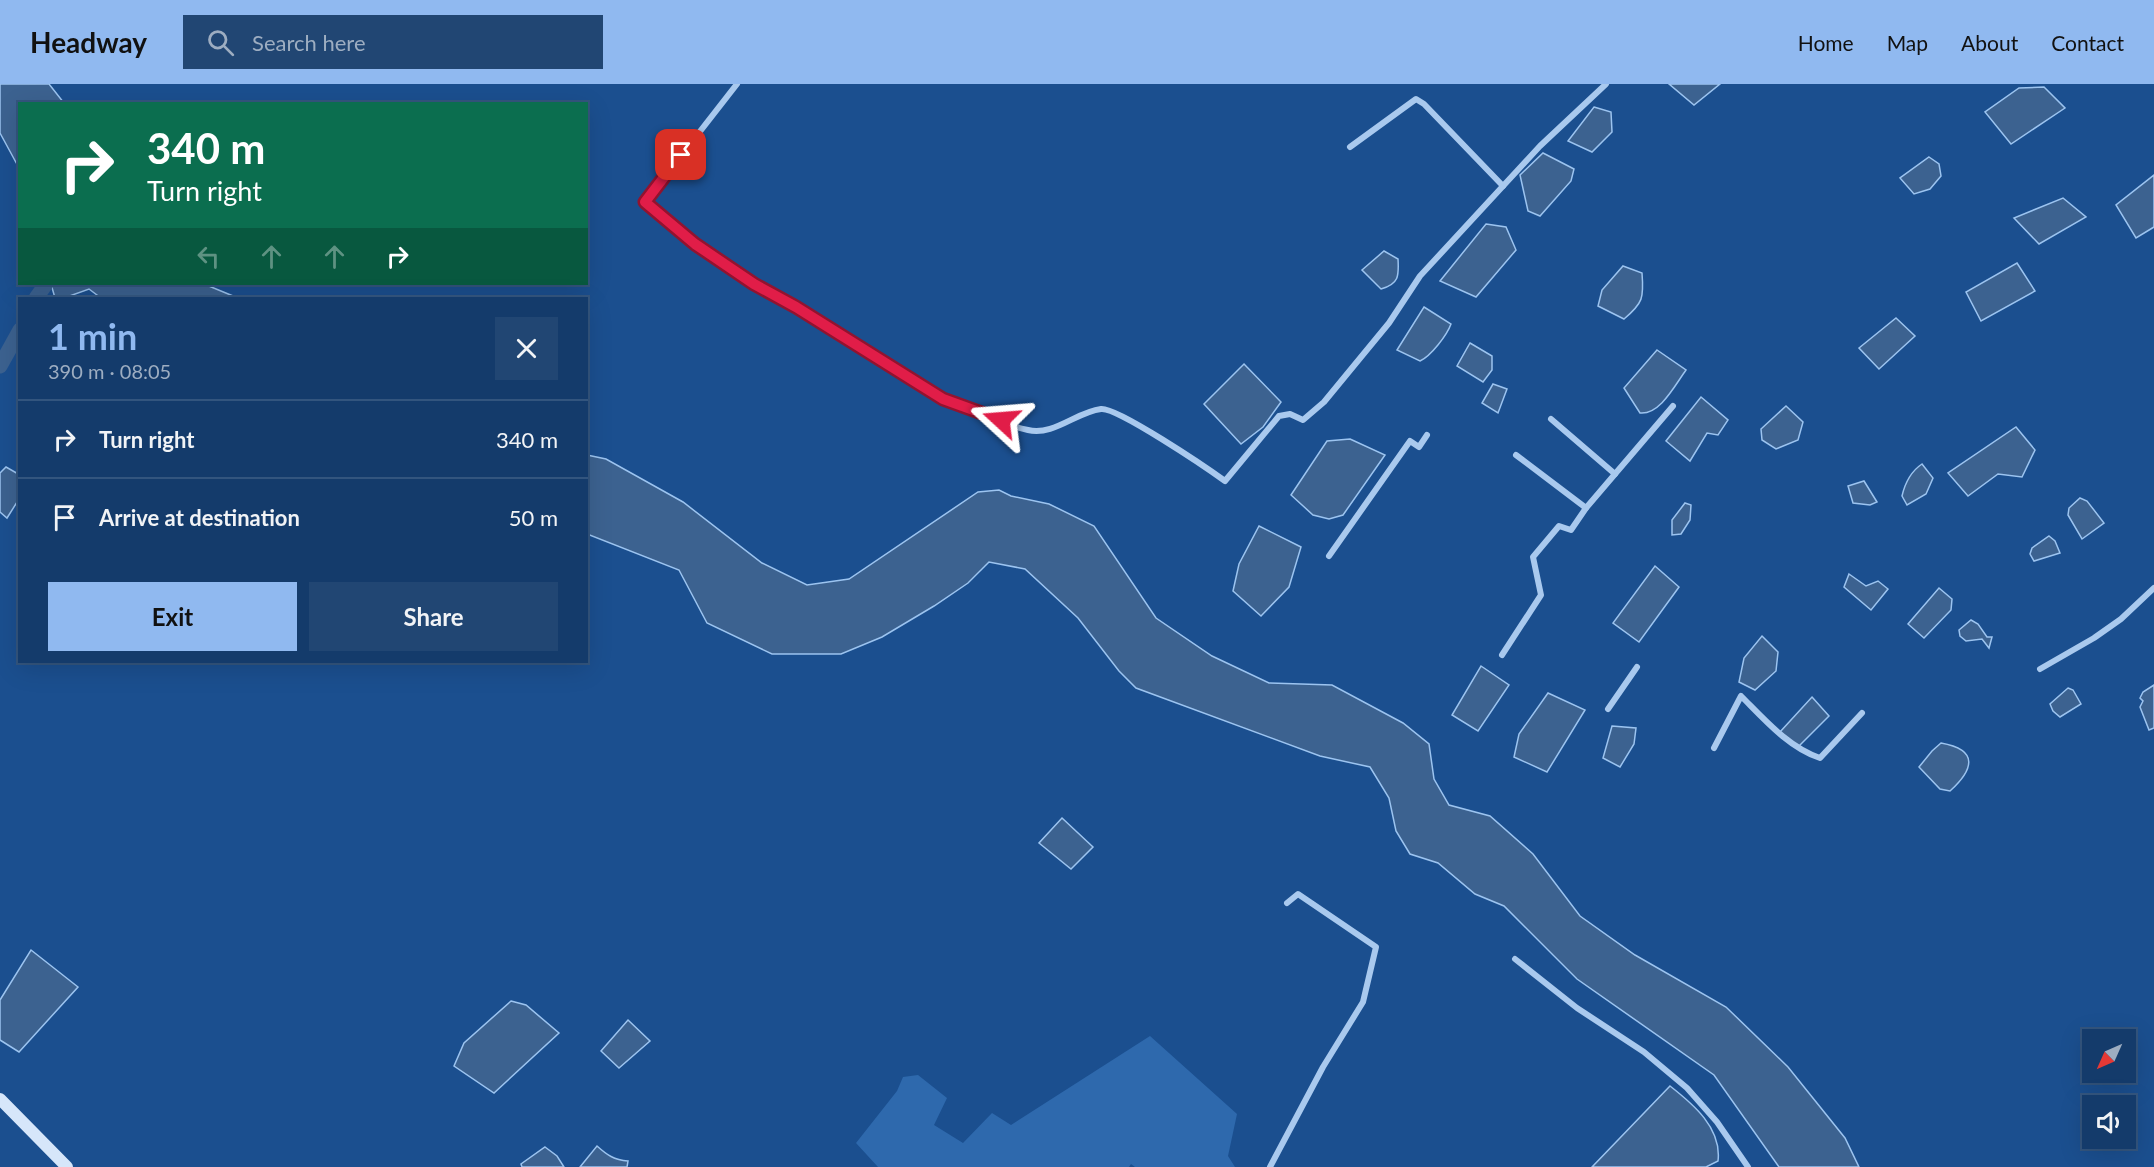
<!DOCTYPE html>
<html lang="en">
<head>
<meta charset="utf-8">
<style>
	:root { --surface:#143b6b; --page:#214673; --text:#f1f3f6; --muted:#9dadc1; --line:#33557e; --accent:#90b9f0 }
	body { margin:0; font-family:Lato,sans-serif; background:var(--page); color:var(--text); height:100vh; display:flex; flex-direction:column; font-size:22px; white-space:nowrap }
	* { box-sizing:border-box; margin:0 }
	p { font-size:20px; color:var(--muted) }
	.icon { flex:none; width:33px; height:33px; fill:none; stroke:currentColor; stroke-width:2; stroke-linecap:round; stroke-linejoin:round }
	.map { position:relative; flex:1; overflow:hidden }
	.sheet { position:absolute; left:18px; top:213px; width:570px; height:366px; display:flex; flex-direction:column; background:var(--surface); border-radius:0px; box-shadow:0 6px 24px #0002,0 0 0 2px var(--line) }
	.sheet>* { flex:none }
	.hud { position:absolute; left:18px; top:18px; width:570px; height:183px; border-radius:0px; box-shadow:0 6px 24px #0002,0 0 0 2px var(--line); background:#0b6e4f; color:#fff; overflow:hidden }
	.needle { width:39px; rotate:225deg }
	.buttons { position:absolute; left:2082px; top:945px; display:grid; gap:12px }
	.buttons a { display:grid; place-items:center; width:54px; height:54px; border-radius:0px; background:var(--surface); box-shadow:0 6px 24px #0002,0 0 0 2px var(--line); font-size:30px }
	.pin { position:absolute; display:grid; place-items:center; width:51px; height:51px; color:#fff; margin:-26px; border-radius:12px; box-shadow:0 3px 9px #0006 }
	.me { position:absolute; width:66px; margin:-33px; rotate:289deg; stroke-linejoin:round; filter:drop-shadow(0 0 4px #0008) }
	.turn { display:flex; align-items:center; gap:21px; height:126px; padding:0 30px; font-size:27px }
	.turn .icon { width:78px; height:78px; stroke-width:2.5 }
	.turn b { display:block; font-size:42px; line-height:51px }
	.lanes { display:flex; align-items:center; height:57px; padding:0 30px; background:#0003; justify-content:center; gap:30px; direction:ltr }
	.lanes .off { opacity:.35 }
	.round { display:grid; place-items:center; flex:none; width:63px; height:63px; border-radius:0px; background:var(--page) }
	.headline { display:flex; align-items:center; justify-content:space-between; height:102px; padding:0 30px }
	h1 { font-size:36px; font-weight:700; line-height:45px; color:var(--accent) }
	.button { display:flex; gap:12px; margin-top:auto; padding:12px 30px }
	.button a { flex:1; height:69px; border-radius:0px; background:var(--accent); color:#111; font-size:24px; font-weight:700; line-height:69px; text-align:center }
	.button a+a { background:var(--page); color:var(--text) }
	ul { padding:0; list-style:none }
	li { display:flex; align-items:center; gap:18px; height:78px; padding:0 30px; border-top:2px solid var(--line) }
	li div { flex:1 }
	li b { display:block; font-size:22px }
	li em { font-style:normal }
	header { display:flex; align-items:center; gap:36px; box-sizing:border-box; height:84px; padding:0 30px; background:var(--accent); color:#111 }
	header strong { font-size:28px }
	nav { display:flex; gap:33px; margin-inline-start:auto; font-size:21px }
	.search { width:420px; height:54px; background:var(--page); display:flex; align-items:center; gap:15px; box-sizing:border-box; padding:0 21px; border-radius:0px; color:var(--muted); font-size:22px }
	.map>svg:first-child { display:block }
	.green { fill:#2e69ad }
	.water { fill:#3c6290; stroke:#9cc4f0; stroke-width:1.5 }
	.lines { fill:none; stroke-linecap:round; stroke-linejoin:round }
	.river { stroke:#3c6290; stroke-width:15 }
	.minor { stroke:#a9c9ee; stroke-width:6 }
	.secondary { stroke:#d6e6fa; stroke-width:12 }
	.route-casing { stroke:#92132f; stroke-width:15 }
	.route { stroke:#e11d48; stroke-width:10 }
</style>
</head>
<body>
<header>
<strong>Headway</strong>
<div class="search"><svg class="icon" aria-label="search" viewBox="0 0 24 24"><circle cx="10" cy="10" r="6"/><path d="M15 15l6 6"/></svg>Search here</div>
<nav><a>Home</a><a>Map</a><a>About</a><a>Contact</a></nav>
</header>
<div class="map">
<svg width="2154" height="1083" viewBox="0 0 2154 1083">
	<rect width="100%" height="100%" fill="#1b4f8f"/>
	<polygon class="green" points="1150,952 1237,1030 1228,1072 1235,1083 1135,1083 1131,1080 1129,1083 878,1083 856,1059 897,1007 903,993 918,991 947,1014 934,1041 963,1059 992,1029 1011,1041"/>
	<g class="water">
		<polygon points="0,0 49,0 64,19 20,20 19,84 0,49"/>
		<polygon points="1669,0 1720,0 1694,21"/>
		<polygon points="2044,3 2065,24 2011,60 1985,28 2019,4"/>
		<polygon points="1594,23 1611,28 1612,48 1592,68 1568,57"/>
		<polygon points="1543,69 1574,85 1571,97 1540,132 1528,127 1520,91"/>
		<polygon points="1929,73 1939,80 1941,92 1930,105 1914,110 1900,94"/>
		<polygon points="2154,91 2154,143 2136,154 2116,121"/>
		<polygon points="2063,114 2086,133 2039,160 2014,134"/>
		<polygon points="1486,140 1506,143 1516,166 1476,213 1440,197"/>
		<path d="M1384 167 1398 175C1399 192 1399 200 1381 205L1362 186Z"/>
		<polygon points="2017,179 2035,207 1981,237 1966,208"/>
		<path d="M1623 182 1642 189C1644 214 1643 219 1624 235L1598 222 1602 206Z"/>
		<polygon points="51,200 204,200 238,214 101,214 89,205 64,214 55,214"/>
		<path d="M1424 223 1451 240C1447 251 1431 272 1420 277L1397 266Z"/>
		<polygon points="1896,234 1915,252 1879,285 1859,264"/>
		<polygon points="1470,259 1492,272 1492,286 1483,298 1457,282"/>
		<path d="M1657 266 1686 286C1675 301 1660 331 1640 329L1624 304Z"/>
		<polygon points="1244,280 1281,318 1263,343 1241,360 1204,320"/>
		<polygon points="1493,300 1507,305 1498,329 1482,319"/>
		<polygon points="1701,313 1728,336 1718,351 1707,349 1690,377 1666,357"/>
		<polygon points="1786,322 1803,338 1798,356 1776,365 1762,356 1761,345"/>
		<polygon points="2016,343 2035,366 2022,393 1998,390 1968,412 1948,389"/>
		<polygon points="1350,355 1385,371 1343,431 1329,435 1313,431 1291,411 1327,357"/>
		<polygon points="587,371 606,375 683,418 762,479 807,501 849,495 978,408 999,406 1011,412 1049,420 1094,442 1156,534 1212,572 1269,599 1332,601 1403,639 1429,660 1434,695 1449,721 1490,732 1533,770 1580,832 1635,871 1726,923 1788,983 1845,1054 1859,1083 1779,1083 1714,991 1577,895 1504,822 1475,810 1438,779 1410,770 1396,747 1389,714 1370,683 1320,672 1136,604 1119,587 1078,534 1025,485 989,478 968,499 934,522 882,553 841,570 772,570 707,539 679,486 587,450"/>
		<path d="M1922 380 1933 394 1926 410 1907 421 1902 412C1905 399 1910 388 1922 380Z"/>
		<polygon points="6,383 20,391 19,415 7,434 0,428 0,389"/>
		<polygon points="1864,397 1877,418 1870,421 1853,419 1848,402"/>
		<polygon points="2080,414 2087,417 2104,439 2082,455 2068,431 2069,424"/>
		<polygon points="1685,419 1691,421 1690,436 1681,450 1672,451 1672,436"/>
		<polygon points="1259,442 1301,463 1289,503 1261,532 1233,507 1239,480"/>
		<polygon points="2049,452 2055,457 2060,469 2034,477 2030,470 2032,464"/>
		<polygon points="1655,482 1679,503 1639,558 1613,539"/>
		<polygon points="1849,490 1866,502 1878,497 1888,505 1871,526 1844,503"/>
		<polygon points="1939,504 1952,515 1951,526 1924,554 1908,540"/>
		<polygon points="1971,536 1978,540 1987,553 1992,553 1989,564 1982,555 1966,557 1960,552 1959,546"/>
		<polygon points="1762,552 1778,568 1776,587 1755,606 1739,598 1744,574"/>
		<polygon points="1481,582 1509,601 1478,647 1452,631"/>
		<polygon points="2154,601 2154,644 2149,646 2140,623 2143,617 2140,614 2143,608"/>
		<polygon points="2068,604 2073,606 2081,620 2060,633 2053,627 2050,620"/>
		<polygon points="1548,609 1585,626 1547,688 1514,673 1519,650"/>
		<polygon points="1812,613 1829,632 1798,663 1780,648"/>
		<polygon points="1612,642 1636,644 1634,660 1620,683 1603,674"/>
		<path d="M1941 659C1980 666 1973 686 1950 707L1940 705 1919 683 1932 667Z"/>
		<polygon points="1062,734 1093,763 1071,785 1039,759"/>
		<polygon points="31,866 78,903 19,968 0,956 0,916"/>
		<polygon points="511,917 526,921 559,949 494,1009 454,982 464,959"/>
		<polygon points="628,936 650,957 619,984 601,967"/>
		<path d="M1670 1002C1693 1020 1722 1044 1718 1077L1706 1083H1592Z"/>
		<path d="M597 1062C607 1071 614 1076 628 1077L627 1083H580Z"/>
		<polygon points="545,1063 557,1072 564,1083 522,1083 521,1080"/>
	</g>
	<g class="lines">
		<g class="river">
			<polyline points="36,214 46,200"/>
			<polyline points="0,282 20,246"/>
		</g>
		<g class="minor">
			<path d="M737 0 645 118C670 138 693 160 719 178 760 206 805 229 847 255 905 290 961 331 1028 346 1054 352 1076 328 1101 325 1117 323 1207 384 1225 397L1279 332 1290 330 1303 336 1324 318 1389 239 1420 192 1540 62 1606 0"/>
			<polyline points="1350,63 1416,15 1424,20 1503,102"/>
			<polyline points="1551,335 1615,390"/>
			<polyline points="1586,424 1673,322"/>
			<polyline points="1329,472 1410,357 1419,363 1427,351"/>
			<polyline points="1502,571 1541,511 1533,473 1559,442 1571,446 1586,424 1516,371"/>
			<polyline points="2040,585 2094,554 2121,535 2154,504"/>
			<polyline points="1608,625 1637,583"/>
			<path d="M1714 664 1741 612C1764 635 1789 664 1820 674L1862 629"/>
			<polyline points="1515,875 1577,924 1644,968 1687,1004 1717,1038 1748,1083"/>
			<polyline points="1270,1083 1323,983 1363,918 1376,863 1298,810 1287,819"/>
		</g>
		<polyline class="secondary" points="0,1015 67,1083"/>
	</g>
	<g class="lines">
		<g class="route-casing">
			<polyline id="route" points="681,71 645,118 695,160 754,200 796,223 943,315 1001,336"/>
		</g>
		<use href="#route" class="route"/>
	</g>
</svg>
<div class="buttons">
<a><svg class="needle" viewBox="-14 -14 28 28"><path d="M0-13l5 13h-10z" fill="#e53935"/><path d="M0 13l5-13h-10z" fill="#9dadc1"/></svg></a>
<a><svg class="icon" aria-label="sound" viewBox="0 0 24 24"><path d="M4 9h4l5-4v14l-5-4H4zM17 9q2 3 0 6"/></svg></a>
</div>
<div class="pin" style="left:681px;top:71px;background:#d93025"><svg class="icon" aria-label="arrive" viewBox="0 0 24 24"><path d="M6 21V4h12l-3 4 3 4H6"/></svg></div>
<svg class="me" style="left:1001px;top:336px" viewBox="-20 -20 40 40"><path d="M0-17L14 15 0 8-14 15z" fill="#e11d48" stroke="#fff" stroke-width="4"/></svg>
<div class="hud">
<div class="turn"><svg class="icon" aria-label="right" viewBox="0 0 24 24"><path d="M7 20v-9h11M14 6l5 5-5 5"/></svg><div><b>340 m</b>Turn right</div></div>
<div class="lanes"><svg class="icon off" aria-label="left" viewBox="0 0 24 24"><path d="M17 20v-9H6M10 6l-5 5 5 5"/></svg><svg class="icon off" aria-label="ahead" viewBox="0 0 24 24"><path d="M12 20V5M6 11l6-6 6 6"/></svg><svg class="icon off" aria-label="ahead" viewBox="0 0 24 24"><path d="M12 20V5M6 11l6-6 6 6"/></svg><svg class="icon" aria-label="right" viewBox="0 0 24 24"><path d="M7 20v-9h11M14 6l5 5-5 5"/></svg></div>
</div>
<section class="sheet">
<div class="headline"><div><h1>1 min</h1><p>390 m · 08:05</p></div><a class="round"><svg class="icon" aria-label="close" viewBox="0 0 24 24"><path d="M6 6l12 12M18 6L6 18"/></svg></a></div>
<ul>
<li><svg class="icon" aria-label="right" viewBox="0 0 24 24"><path d="M7 20v-9h11M14 6l5 5-5 5"/></svg><div><b>Turn right</b></div><em>340 m</em></li>
<li><svg class="icon" aria-label="arrive" viewBox="0 0 24 24"><path d="M6 21V4h12l-3 4 3 4H6"/></svg><div><b>Arrive at destination</b></div><em>50 m</em></li>
</ul>
<div class="button"><a>Exit</a><a>Share</a></div>
</section>
</div>
</body>
</html>
